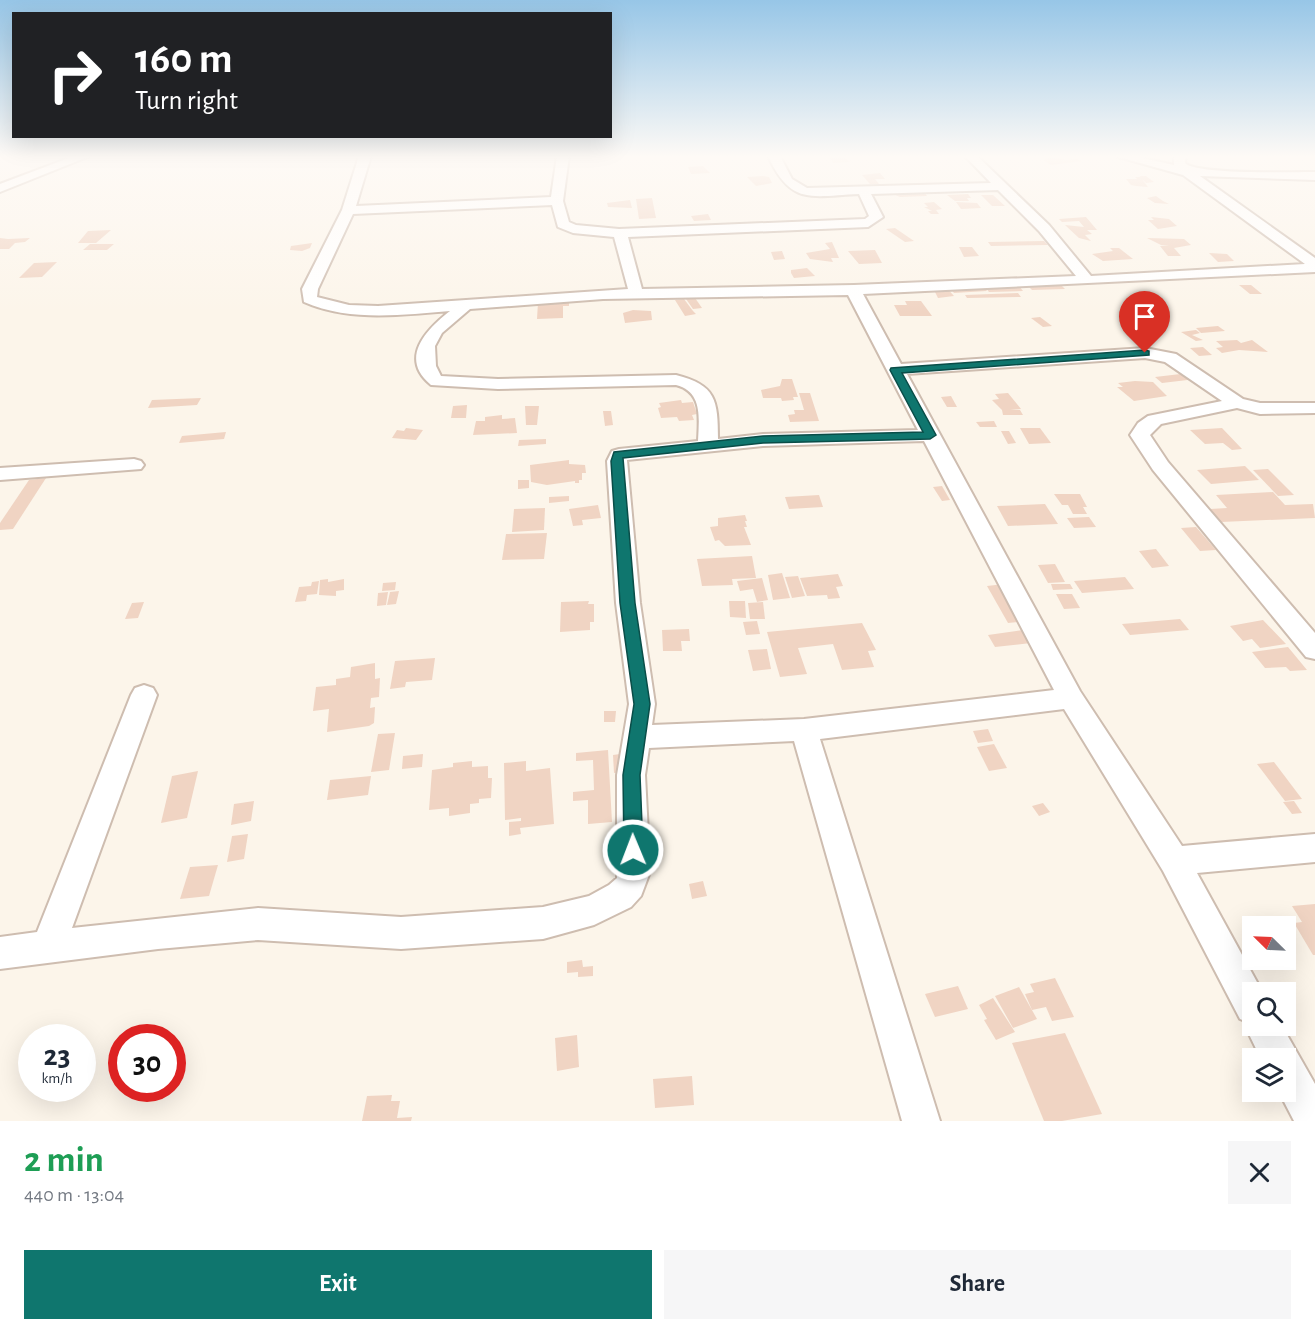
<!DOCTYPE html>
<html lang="en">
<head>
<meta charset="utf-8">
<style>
	:root { --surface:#fff; --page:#f6f6f7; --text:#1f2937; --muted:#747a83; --accent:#0f766e }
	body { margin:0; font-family:"Alegreya Sans",sans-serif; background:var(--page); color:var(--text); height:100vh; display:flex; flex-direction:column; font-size:22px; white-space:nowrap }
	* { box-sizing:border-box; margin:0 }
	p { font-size:20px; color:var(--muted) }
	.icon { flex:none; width:33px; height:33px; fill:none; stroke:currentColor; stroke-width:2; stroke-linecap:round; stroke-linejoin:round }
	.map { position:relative; height:1121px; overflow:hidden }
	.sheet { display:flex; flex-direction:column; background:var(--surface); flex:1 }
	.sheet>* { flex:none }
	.hud { position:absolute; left:12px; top:12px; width:600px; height:126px; border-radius:0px; box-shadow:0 6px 24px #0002; background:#202124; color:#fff; overflow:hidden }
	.needle { width:39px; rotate:294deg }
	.tools { position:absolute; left:1242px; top:916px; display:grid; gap:12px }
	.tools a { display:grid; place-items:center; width:54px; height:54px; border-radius:0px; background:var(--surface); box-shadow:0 6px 24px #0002; font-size:30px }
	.speed { position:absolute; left:18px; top:1024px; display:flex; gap:12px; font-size:30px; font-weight:700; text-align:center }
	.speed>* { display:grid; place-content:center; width:78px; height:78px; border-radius:50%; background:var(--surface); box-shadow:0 6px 24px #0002; line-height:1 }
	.speed small { font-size:15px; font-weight:400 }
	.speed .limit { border:9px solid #d22; background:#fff; color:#111 }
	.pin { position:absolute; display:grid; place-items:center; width:51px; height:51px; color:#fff; margin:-62px -26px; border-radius:50% 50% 50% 0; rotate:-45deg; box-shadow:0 0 6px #0007 }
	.pin .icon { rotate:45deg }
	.me { position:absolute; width:66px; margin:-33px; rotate:359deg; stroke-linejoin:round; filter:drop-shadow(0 0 4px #0008) }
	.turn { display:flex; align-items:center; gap:21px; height:126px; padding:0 24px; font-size:27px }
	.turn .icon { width:78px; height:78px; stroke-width:2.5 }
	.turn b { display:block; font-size:42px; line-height:51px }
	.round { display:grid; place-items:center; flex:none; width:63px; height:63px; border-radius:0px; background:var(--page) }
	.summary { display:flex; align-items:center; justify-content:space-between; height:102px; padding:0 24px }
	h1 { font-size:36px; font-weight:600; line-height:45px; color:#1e9e55 }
	.cta { display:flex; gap:12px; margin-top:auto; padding:12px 24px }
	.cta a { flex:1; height:69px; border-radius:0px; background:var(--accent); color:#fff; font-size:24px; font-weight:600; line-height:69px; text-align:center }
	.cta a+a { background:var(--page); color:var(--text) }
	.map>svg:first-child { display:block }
	.building { fill:#f0d4c3 }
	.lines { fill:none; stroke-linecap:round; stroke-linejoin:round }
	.street-casing { stroke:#cebdb0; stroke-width:4 }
	.street { fill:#fff; fill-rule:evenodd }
	.route { fill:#0f766e; stroke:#0a4d48; stroke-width:1.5 }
</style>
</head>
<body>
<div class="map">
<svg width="1315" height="1121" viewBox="0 0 1315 1121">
	<rect width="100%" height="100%" fill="#fcf5ea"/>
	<g class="building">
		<polygon points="829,156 843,156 850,162 833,163"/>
		<polygon points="1043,156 1066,160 1077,159 1082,161 1051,165 1043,160 1048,159"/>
		<polygon points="703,166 710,173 691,174 688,167"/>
		<polygon points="880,173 885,179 875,179 879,184 870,184 862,175"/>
		<polygon points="763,176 769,177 772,183 756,186 747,177"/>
		<polygon points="1139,176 1146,176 1154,182 1146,183 1142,179 1148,187 1136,186 1131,185 1126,179 1137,179 1135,177 1141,177"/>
		<polygon points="924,192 927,196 900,197 891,193"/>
		<polygon points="968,194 971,198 967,198 969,201 955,201 947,195"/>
		<polygon points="981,195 993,195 1005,206 992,206"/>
		<polygon points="1156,196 1163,201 1169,204 1155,203 1147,198"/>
		<polygon points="652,198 656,218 639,219 636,199"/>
		<polygon points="630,200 632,208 608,207 607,203"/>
		<polygon points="934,202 942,209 936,210 939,214 931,214 928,211 932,211 924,207 928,207 924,203"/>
		<polygon points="956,202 977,203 981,208 961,209"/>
		<polygon points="708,214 711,220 694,221 691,216"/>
		<polygon points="1086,217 1097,230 1087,230 1092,234 1085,235 1091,241 1079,238 1065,225 1084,227 1079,221 1062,222 1059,219"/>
		<polygon points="1151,217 1169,219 1177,226 1158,229 1148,220 1154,220"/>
		<polygon points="895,228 914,241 905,242 886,229"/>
		<polygon points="111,230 96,243 78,243 88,231"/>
		<polygon points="0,238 8,239 30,238 25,242 15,243 9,249 0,249"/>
		<polygon points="1147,238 1184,239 1191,245 1174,248 1181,256 1168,256 1160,246 1169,245 1161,245"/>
		<polygon points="1044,241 1048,245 991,246 988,242"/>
		<polygon points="832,242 839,258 831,258 833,262 810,259 806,253 830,249 825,243"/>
		<polygon points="312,243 310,248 302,251 290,250 291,246"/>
		<polygon points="90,244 114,244 107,250 83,250"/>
		<polygon points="959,247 972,247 979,256 964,257"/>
		<polygon points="1110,248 1119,248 1133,259 1103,261 1092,254 1113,251"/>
		<polygon points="875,250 882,263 859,264 848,251"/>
		<polygon points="782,251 785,259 774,260 771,252"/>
		<polygon points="1209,253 1227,254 1234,261 1218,262"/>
		<polygon points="57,262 42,277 19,278 34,263"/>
		<polygon points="807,268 815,276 794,278 791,273 791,270"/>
		<polygon points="1061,285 1065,289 1032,290 1028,286"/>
		<polygon points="1239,285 1251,285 1262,294 1250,294"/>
		<polygon points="983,286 987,291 954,293 950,288"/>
		<polygon points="1019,286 1023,291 989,292 985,287"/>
		<polygon points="946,287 954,296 938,298 933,288"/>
		<polygon points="1018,293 1021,297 967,298 965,295"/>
		<polygon points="693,295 702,308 693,309 684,296"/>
		<polygon points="684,299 693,311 696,314 685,316 675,300"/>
		<polygon points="569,301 569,306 563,306 563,318 537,319 538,302"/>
		<polygon points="905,301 921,301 932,316 900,316 894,305 907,305"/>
		<polygon points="633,310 651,311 652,320 625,323 623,313"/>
		<polygon points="1040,317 1052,326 1043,327 1031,318"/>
		<polygon points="1218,326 1225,331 1201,333 1196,328"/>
		<polygon points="1196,330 1200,333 1192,335 1203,340 1196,341 1181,332"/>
		<polygon points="1237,340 1241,343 1252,340 1268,352 1239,350 1222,353 1216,348 1223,347 1216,341"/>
		<polygon points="1203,347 1212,355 1199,356 1190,348"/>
		<polygon points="1189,373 1196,379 1162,383 1155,377"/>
		<polygon points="782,379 792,379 798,397 793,397 794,400 782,401 781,398 763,398 761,390 780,386"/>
		<polygon points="1135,381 1153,382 1167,396 1134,401 1117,387 1123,387 1118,383"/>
		<polygon points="799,393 810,393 819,421 790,422 788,415 795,414 794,410 804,410"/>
		<polygon points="1008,393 1021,409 1010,410 1020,410 1023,415 1003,415 1002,410 992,400 999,399 995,394"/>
		<polygon points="951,396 957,407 947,407 941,397"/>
		<polygon points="201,398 197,405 148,408 152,400"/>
		<polygon points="681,400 682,403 693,402 697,414 692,415 694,420 679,421 677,417 661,418 658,408 661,407 659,403"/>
		<polygon points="467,405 466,418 451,418 453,406"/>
		<polygon points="525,406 539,406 537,425 526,425"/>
		<polygon points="603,411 611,411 613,425 605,426"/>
		<polygon points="502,415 502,419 515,418 517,433 473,435 476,421 485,421 485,417"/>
		<polygon points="994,421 997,427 980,427 976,422"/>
		<polygon points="406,428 423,430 416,440 392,438 397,430 404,431"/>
		<polygon points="1020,428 1040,428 1051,443 1029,444"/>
		<polygon points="1222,428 1242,449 1232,450 1223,443 1205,444 1190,430"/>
		<polygon points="1001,431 1009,431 1016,443 1008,444"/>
		<polygon points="226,432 224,439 179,443 182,436"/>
		<polygon points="546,439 546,444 518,446 519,440"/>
		<polygon points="569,460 569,464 585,465 586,473 582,473 582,480 579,480 579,483 575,483 575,481 547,485 531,482 530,465"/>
		<polygon points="1245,466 1259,480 1211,484 1197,470"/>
		<polygon points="1268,469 1294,495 1278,496 1253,470"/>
		<polygon points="46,478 13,529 0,530 0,523 29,480"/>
		<polygon points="518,480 529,480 529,488 518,489"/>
		<polygon points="942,486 950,500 942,501 933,487"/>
		<polygon points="1273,492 1285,505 1313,504 1315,518 1221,522 1210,509 1227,508 1216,495"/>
		<polygon points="1054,494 1080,494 1087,507 1083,507 1087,514 1073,514 1068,505 1062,505"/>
		<polygon points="819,495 823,507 789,509 785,497"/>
		<polygon points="569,496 569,501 549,503 549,497"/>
		<polygon points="1045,504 1058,524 1008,526 997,506"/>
		<polygon points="598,505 601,518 582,520 583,525 573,526 569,509"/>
		<polygon points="545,508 544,530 512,532 514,509"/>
		<polygon points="745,515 747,521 745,521 747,527 744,527 751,545 725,546 719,540 715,541 710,527 718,526 718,518"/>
		<polygon points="1089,517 1096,527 1074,528 1067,518"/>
		<polygon points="1196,527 1216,550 1200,551 1181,528"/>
		<polygon points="547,533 544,559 502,560 506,534"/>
		<polygon points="1156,549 1169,566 1152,568 1139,551"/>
		<polygon points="752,556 756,578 732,579 733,585 702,586 697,559"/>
		<polygon points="1055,564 1065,582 1048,583 1038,565"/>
		<polygon points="782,573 790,598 773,600 768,575"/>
		<polygon points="838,574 843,586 836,587 840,598 828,599 827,595 807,596 800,578"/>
		<polygon points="798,576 805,596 792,598 785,577"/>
		<polygon points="1125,577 1134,589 1082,593 1074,581"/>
		<polygon points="762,578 768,600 757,602 753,589 740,591 737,581"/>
		<polygon points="328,579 328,582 344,579 344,590 336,591 336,596 319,595 320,580"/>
		<polygon points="319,581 317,594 307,595 306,601 295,602 299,587 311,586 312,582"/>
		<polygon points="396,582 395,590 382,591 383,583"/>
		<polygon points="1004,584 1026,621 1008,623 987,586"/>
		<polygon points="1051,584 1070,584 1073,589 1053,590"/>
		<polygon points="399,591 396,604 387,605 390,592"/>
		<polygon points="388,592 386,605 377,606 378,593"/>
		<polygon points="1056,594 1072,594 1080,608 1064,609"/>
		<polygon points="589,601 588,604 594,604 594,622 590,622 590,630 560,632 561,602"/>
		<polygon points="729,601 745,601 746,618 730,617"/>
		<polygon points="144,602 138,618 125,619 132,603"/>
		<polygon points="763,602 765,619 750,619 748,603"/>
		<polygon points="1180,619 1189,630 1130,635 1122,624"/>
		<polygon points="1263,620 1286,644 1260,648 1252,639 1243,641 1230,626"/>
		<polygon points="757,621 760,634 746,635 743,622"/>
		<polygon points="862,623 876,650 868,651 874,667 842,670 833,644 798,648 807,674 780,677 767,632"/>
		<polygon points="689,629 690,641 681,641 682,651 663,651 662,630"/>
		<polygon points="1023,630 1031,643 995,647 988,635"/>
		<polygon points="1288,647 1307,670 1290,671 1286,667 1265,668 1252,652"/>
		<polygon points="767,649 771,669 753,671 748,650"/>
		<polygon points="435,658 432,680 406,682 405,687 390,689 395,661"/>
		<polygon points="375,663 375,679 380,678 379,697 371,698 370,708 375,707 374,723 369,726 327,732 329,709 313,711 316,687 336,685 336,679 350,677 351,667"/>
		<polygon points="604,711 616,711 615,722 604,722"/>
		<polygon points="988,729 993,741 978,743 973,731"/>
		<polygon points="395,733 389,770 371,772 378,734"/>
		<polygon points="994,744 1007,768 989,771 977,747"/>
		<polygon points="608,750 612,822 588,824 588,800 573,801 573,792 594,790 593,760 576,761 576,753"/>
		<polygon points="627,753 628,771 614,773 613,755"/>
		<polygon points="423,754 422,767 402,769 403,756"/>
		<polygon points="472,761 472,767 488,766 488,778 492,778 491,798 479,799 479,803 470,804 470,813 449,816 449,808 429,810 432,770 453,767 453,763"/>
		<polygon points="526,761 526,771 550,768 554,824 520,828 521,834 509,836 509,822 521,821 521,818 505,820 504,763"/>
		<polygon points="1274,762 1302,799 1285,801 1257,764"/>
		<polygon points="198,771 187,818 161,823 172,776"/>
		<polygon points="371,776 368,795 327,800 330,780"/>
		<polygon points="254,801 251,821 231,825 234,804"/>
		<polygon points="1294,801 1302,813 1292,814 1283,802"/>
		<polygon points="1043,803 1050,812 1039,816 1032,806"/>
		<polygon points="248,834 244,859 227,862 232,836"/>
		<polygon points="218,865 209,896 180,899 190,867"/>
		<polygon points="703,881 707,896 692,899 689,884"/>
		<polygon points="1315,904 1315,955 1313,955 1294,923 1302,922 1292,906"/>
		<polygon points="582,960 583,967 593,966 593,976 578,977 578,972 567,973 567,962"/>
		<polygon points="1055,978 1074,1017 1052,1021 1046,1007 1032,1010 1025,994 1034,992 1030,984"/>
		<polygon points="958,986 968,1009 935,1017 925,994"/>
		<polygon points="1019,987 1037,1019 1013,1028 995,996"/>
		<polygon points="993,998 1015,1032 996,1040 984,1020 987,1019 979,1005"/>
		<polygon points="1065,1033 1102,1114 1062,1121 1044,1121 1012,1043"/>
		<polygon points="577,1035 579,1067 557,1071 555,1038"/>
		<polygon points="692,1076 694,1105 655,1108 653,1079"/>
		<polygon points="392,1095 391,1101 400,1101 397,1118 412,1117 411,1121 362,1121 367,1096"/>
	</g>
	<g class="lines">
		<g class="street-casing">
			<g id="street">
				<polygon points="74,156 90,156 0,192 0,184"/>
				<path d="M359 156H371L356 206 551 197 557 156H569L563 201 569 222 576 225 619 229 865 219 869 216 859 194C811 196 791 206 768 156H780L792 179 807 188 991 183 965 156H977L1049 225 1091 276 1305 264 1183 175 1115 156H1134L1174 165V156H1186L1185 163C1197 175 1293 172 1315 172V180L1200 176 1315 258V272L863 294 901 364 1145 348 1176 354 1243 399 1260 403H1315V413L1260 414 1237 408 1161 424 1150 435 1168 462 1315 633V659L1306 657 1153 470 1130 435 1138 423 1148 416 1222 401 1165 362 1145 358 907 374 1080 691 1182 846 1315 834V862L1197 873 1263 993H1252V1026H1282L1315 1084V1121H1294L1279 1092H1286V1059H1261L1245 1026 1247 1022 1240 1019 1163 871 1064 709 820 739 940 1121H902L794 741 649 748 645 775 650 872 641 896 631 907 594 925 543 939 401 949 258 940 158 949 0 969V937L37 932 131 695 135 688 144 685 153 688 157 695 72 928 258 908 401 917 543 907 589 896 609 885 617 878V775L629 704 616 603 607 461 612 451 619 449 698 441C699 418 703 392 676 385L498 389 431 385C398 358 427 329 450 311 402 315 349 322 304 302L302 289 342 210ZM998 190 1039 231 1076 276 854 285 642 289 628 237 868 227 883 217 871 194ZM552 205 558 227 573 233 614 237 628 289 378 306 349 305 317 297 318 289 353 214ZM848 295 918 430 763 434 718 439C718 400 716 385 676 375L498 379 441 376 436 366 435 346 442 333 470 309 603 299ZM924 441 1054 690 804 719 652 725 655 704 640 603 627 460 763 446Z"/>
				<polygon points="134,459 141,461 144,465 141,469 0,480 0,468"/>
			</g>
		</g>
		<use href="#street" class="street"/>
	</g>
	<linearGradient id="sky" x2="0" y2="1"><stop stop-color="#97c6e7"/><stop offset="0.5" stop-color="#fefaf6"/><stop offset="1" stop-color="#fefaf6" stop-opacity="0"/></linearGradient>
	<rect width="1315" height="313" fill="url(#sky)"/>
	<polygon class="route" points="1145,350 1149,351 1149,355 902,373 936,435 930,439 763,443 623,458 635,603 650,704 640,775 643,850 640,856 633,858 627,856 624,850 623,775 634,704 620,603 611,461 614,452 763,436 923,432 890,370 891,368"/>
</svg>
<div class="tools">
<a><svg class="needle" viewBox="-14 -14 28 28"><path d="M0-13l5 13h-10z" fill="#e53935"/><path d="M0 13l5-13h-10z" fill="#747a83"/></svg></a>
<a><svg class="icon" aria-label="search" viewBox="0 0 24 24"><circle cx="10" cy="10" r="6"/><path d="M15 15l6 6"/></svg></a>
<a><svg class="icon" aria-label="layers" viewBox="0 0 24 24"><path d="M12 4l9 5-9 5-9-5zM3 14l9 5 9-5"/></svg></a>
</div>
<div class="speed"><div>23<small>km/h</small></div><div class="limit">30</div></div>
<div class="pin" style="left:1145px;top:353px;background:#d93025"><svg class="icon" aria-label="arrive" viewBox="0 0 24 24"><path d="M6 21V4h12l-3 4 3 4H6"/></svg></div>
<svg class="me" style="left:633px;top:850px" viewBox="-20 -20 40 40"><circle r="17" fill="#0f766e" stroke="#fff" stroke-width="3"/><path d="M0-11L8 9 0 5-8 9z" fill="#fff"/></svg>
<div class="hud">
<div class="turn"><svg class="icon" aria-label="right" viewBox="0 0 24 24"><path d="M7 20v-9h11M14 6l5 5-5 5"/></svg><div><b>160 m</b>Turn right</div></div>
</div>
</div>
<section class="sheet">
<div class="summary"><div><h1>2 min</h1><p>440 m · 13:04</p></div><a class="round"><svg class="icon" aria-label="close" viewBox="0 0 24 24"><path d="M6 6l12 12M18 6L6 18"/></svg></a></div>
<div class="cta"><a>Exit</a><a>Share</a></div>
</section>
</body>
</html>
